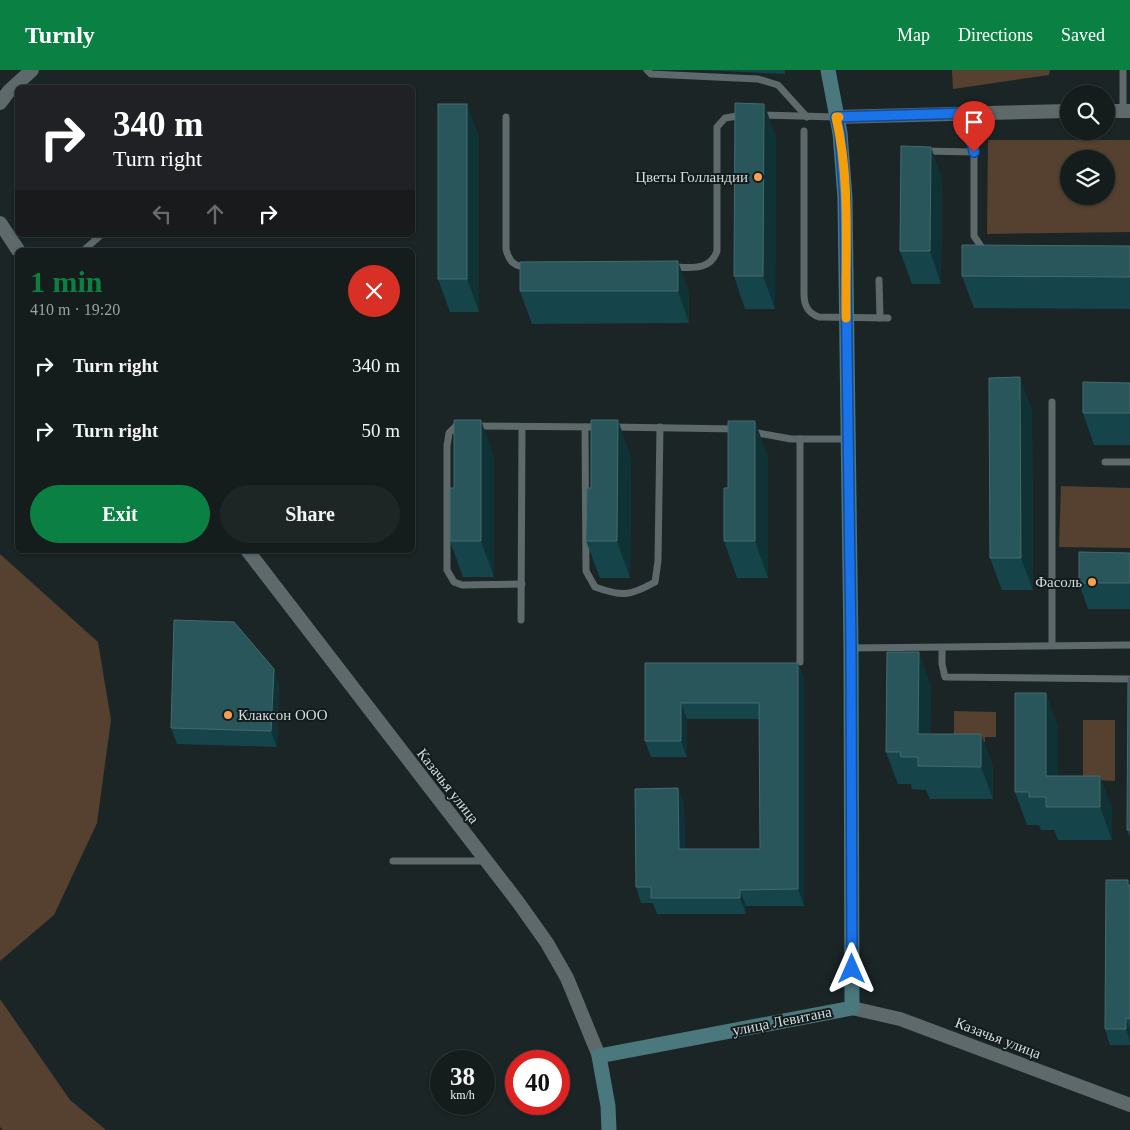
<!DOCTYPE html>
<html lang="en">
<head>
<meta charset="utf-8">
<style>
	:root { --surface:#141c1c; --page:#1d2525; --text:#f1f3f6; --muted:#9da1a3; --line:#333a3b; --accent:#0b8043 }
	body { margin:0; font-family:"Times New Roman",serif; background:var(--page); color:var(--text); height:100vh; display:flex; flex-direction:column; font-size:19px; white-space:nowrap }
	* { box-sizing:border-box; margin:0 }
	p { font-size:16px; color:var(--muted) }
	.icon { flex:none; width:28px; height:28px; fill:none; stroke:currentColor; stroke-width:2; stroke-linecap:round; stroke-linejoin:round }
	.map { position:relative; flex:1; overflow:hidden }
	.panel { position:absolute; left:15px; top:178px; width:400px; height:305px; display:flex; flex-direction:column; background:var(--surface); border-radius:8px; box-shadow:0 1px 4px #0004,0 0 0 1px var(--line) }
	.panel>* { flex:none }
	.hud { position:absolute; left:15px; top:15px; width:400px; height:152px; border-radius:8px; box-shadow:0 1px 4px #0004,0 0 0 1px var(--line); background:#202124; color:#fff; overflow:hidden }
	.buttons { position:absolute; left:1060px; top:15px; display:grid; gap:10px }
	.buttons a { display:grid; place-items:center; width:55px; height:55px; border-radius:50%; background:var(--surface); box-shadow:0 1px 4px #0004,0 0 0 1px var(--line); font-size:25px }
	.speed { position:absolute; left:430px; top:980px; display:flex; gap:10px; font-size:25px; font-weight:700; text-align:center }
	.speed>* { display:grid; place-content:center; width:65px; height:65px; border-radius:50%; background:var(--surface); box-shadow:0 1px 4px #0004,0 0 0 1px var(--line); line-height:1 }
	.speed small { font-size:12px; font-weight:400 }
	.speed .limit { border:8px solid #d22; background:#fff; color:#111 }
	.pin { position:absolute; display:grid; place-items:center; width:42px; height:42px; color:#fff; margin:-51px -21px; border-radius:50% 50% 50% 0; rotate:-45deg; box-shadow:0 0 5px #0007 }
	.pin .icon { rotate:45deg }
	.me { position:absolute; width:55px; margin:-28px; rotate:0deg; stroke-linejoin:round; filter:drop-shadow(0 0 4px #0008) }
	.turn { display:flex; align-items:center; gap:18px; height:105px; padding:0 15px; font-size:22px }
	.turn .icon { width:65px; height:65px; stroke-width:2.5 }
	.turn b { display:block; font-size:35px; line-height:42px }
	.lanes { display:flex; align-items:center; height:48px; padding:0 15px; background:#0003; justify-content:center; gap:25px; direction:ltr }
	.lanes .off { opacity:.35 }
	.round { display:grid; place-items:center; flex:none; width:52px; height:52px; border-radius:26px; background:var(--page) }
	.headline { display:flex; align-items:center; justify-content:space-between; height:85px; padding:0 15px }
	h1 { font-size:30px; font-weight:700; line-height:38px; color:var(--accent) }
	.primary-button { display:flex; gap:10px; margin-top:auto; padding:10px 15px }
	.primary-button a { flex:1; height:58px; border-radius:30px; background:var(--accent); color:#fff; font-size:20px; font-weight:700; line-height:58px; text-align:center }
	.primary-button a+a { background:var(--page); color:var(--text) }
	ul { padding:0; list-style:none }
	li { display:flex; align-items:center; gap:15px; height:65px; padding:0 15px }
	li div { flex:1 }
	li b { display:block; font-size:19px }
	li em { font-style:normal }
	header { display:flex; align-items:center; gap:30px; box-sizing:border-box; height:70px; padding:0 25px; background:var(--accent); color:#fff }
	header strong { font-size:24px }
	nav { display:flex; gap:28px; margin-inline-start:auto; font-size:18px }
	.map>svg:first-child { display:block }
	.green { fill:#564030; fill-rule:evenodd }
	.lines { fill:none; stroke-linecap:round; stroke-linejoin:round }
	.lane { stroke:#5d696a; stroke-width:7 }
	.street { stroke:#5d696a; stroke-width:14 }
	.secondary { stroke:#4b787c; stroke-width:15 }
	.wall { fill:#15454a }
	.shaded-wall { fill:#0e3235 }
	.building { fill:#29565a; stroke:#446b6e }
	.route-casing { stroke:#114b97; stroke-width:12 }
	.route { stroke:#1a73e8; stroke-width:9 }
	.slow { stroke:#f59e0b; stroke-width:9 }
	.poi-dot { fill:#fb9e50; stroke:#121c1d; stroke-width:2 }
	.labels { text-anchor:middle; stroke-width:4; stroke-linejoin:round; paint-order:stroke }
	.poi-label { font-size:15px; fill:#d6dcdd; stroke:#121c1d; text-anchor:end }
	.street-label { font-size:15px; fill:#d6dcdd; stroke:#121c1d }
</style>
</head>
<body>
<header>
<strong>Turnly</strong>
<nav><a>Map</a><a>Directions</a><a>Saved</a></nav>
</header>
<div class="map">
<svg width="1130" height="1060" viewBox="0 0 1130 1060">
	<rect width="100%" height="100%" fill="#1b2526"/>
	<g class="green">
		<polygon points="952,0 1050,0 1049,5 953,19"/>
		<path d="M988 70H1130V162L987 164ZM1069 89H1106V126H1069Z"/>
		<polygon points="1061,416 1130,418 1130,478 1059,477"/>
		<polygon points="0,484 98,572 111,650 97,753 54,845 0,891"/>
		<polygon points="954,641 996,642 996,667 985,667 985,672 954,672"/>
		<polygon points="1083,650 1115,650 1115,711 1095,710 1083,714"/>
		<polygon points="0,929 70,1030 106,1060 3,1060 0,1057"/>
	</g>
	<g class="lines">
		<g class="lane">
			<polyline points="647,0 651,4 758,9 778,15 807,47"/>
			<polyline points="1123,41 1123,0"/>
			<polyline points="967,43 974,82 974,166 984,181"/>
			<polyline points="759,45 836,47"/>
			<path d="M506 47V179C509 192 515 197 528 197"/>
			<path d="M804 61V224C804 236 808 243 819 247L888 248"/>
			<polyline points="923,81 974,82"/>
			<polyline points="84,180 101,165"/>
			<path d="M671 197C689 197 710 202 717 181V57L725 48 744 45"/>
			<polyline points="879,210 880,248"/>
			<polyline points="1052,332 1052,575"/>
			<polyline points="462,356 456,356 449,363 447,376 447,500 454,512 462,515 522,514"/>
			<polyline points="475,356 599,357"/>
			<path d="M585 357 586 501 595 517C623 527 630 526 655 512L658 491 660 357"/>
			<polyline points="612,357 737,359"/>
			<polyline points="752,362 791,369 847,369"/>
			<polyline points="1105,392 1130,392"/>
			<polyline points="521,550 522,357"/>
			<polyline points="851,578 1130,575"/>
			<polyline points="942,578 942,594 945,607 1130,609"/>
			<polyline points="800,592 800,369"/>
			<polyline points="393,791 486,791"/>
		</g>
		<g class="street">
			<polyline points="0,33 9,21 32,0"/>
			<polyline points="1106,41 1130,41"/>
			<polyline points="836,47 1069,41"/>
			<polyline points="0,153 18,180"/>
			<polyline points="247,480 518,832 547,873 567,908 599,986"/>
			<polyline points="852,938 900,949 1130,1035"/>
		</g>
		<polyline class="secondary" points="609,1060 608,1036 599,986 852,938 851,578 845,128 840,63 828,0"/>
	</g>
	<g class="wall">
		<polygon points="699,0 785,0 785,4"/>
		<polygon points="479,66 479,242 450,242 438,209"/>
		<polygon points="776,66 775,239 745,239 734,206"/>
		<polygon points="942,109 941,214 912,214 900,181"/>
		<polygon points="1130,176 1130,239 974,238 962,206"/>
		<polygon points="678,191 689,224 689,253 532,254 520,221"/>
		<polygon points="1130,313 1130,375 1094,375 1083,343"/>
		<polygon points="1032,340 1033,520 1002,520 990,488"/>
		<polygon points="755,351 768,388 768,508 737,508 724,471 728,418"/>
		<polygon points="494,387 494,507 463,507 450,471 454,418"/>
		<polygon points="631,387 630,508 600,508 586,471 591,418"/>
		<polygon points="1130,483 1130,539 1088,539 1079,513"/>
		<polygon points="645,593 798,593 804,609 804,836 746,836 746,844 657,844 653,833 641,833 636,817 678,718 684,735 685,779 760,779 759,649 687,649 687,687 651,687 645,671"/>
		<polygon points="1130,607 1130,768 1127,760"/>
		<polygon points="931,615 930,664 981,664 993,697 993,729 930,729 926,720 912,719 911,714 898,714 886,682"/>
		<polygon points="279,616 277,677 177,674 171,658"/>
		<polygon points="1058,656 1058,706 1112,738 1112,770 1058,770 1054,760 1041,760 1039,755 1027,755 1015,722"/>
		<polygon points="1130,815 1130,975 1110,975 1105,959"/>
	</g>
	<g class="shaded-wall">
		<polygon points="467,34 479,66 479,242 467,209"/>
		<polygon points="764,34 776,66 775,239 763,206"/>
		<polygon points="931,77 942,109 941,214 930,181"/>
		<polygon points="678,191 689,224 689,253 678,221"/>
		<polygon points="1020,307 1032,340 1033,520 1021,488"/>
		<polygon points="481,350 494,387 494,507 481,471"/>
		<polygon points="618,350 631,387 630,508 617,471"/>
		<polygon points="755,351 768,388 768,508 755,471"/>
		<polygon points="919,582 931,615 930,696 918,664"/>
		<polygon points="798,593 804,609 804,836 798,819"/>
		<polygon points="274,599 279,616 277,677 271,661"/>
		<polygon points="1046,623 1058,656 1058,738 1046,706"/>
		<polygon points="681,633 687,649 687,687 681,671"/>
		<polygon points="981,664 993,697 993,729 981,697"/>
		<polygon points="1100,706 1112,738 1112,770 1100,737"/>
		<polygon points="678,718 684,735 685,795 679,779"/>
		<polygon points="740,820 746,836 746,844 740,828"/>
		<polygon points="1126,948 1130,960 1130,971 1126,959"/>
	</g>
	<g class="building">
		<polygon points="735,33 764,34 763,206 734,206"/>
		<rect x="438" y="34" width="29" height="175"/>
		<polygon points="901,76 931,77 930,181 900,181"/>
		<polygon points="962,175 1130,176 1130,207 962,206"/>
		<polygon points="678,191 678,221 520,221 520,192"/>
		<polygon points="1020,307 1021,488 990,488 989,308"/>
		<polygon points="1083,312 1130,313 1130,343 1083,343"/>
		<polygon points="454,350 481,350 481,471 450,471 450,418 454,418"/>
		<polygon points="591,350 618,350 617,471 586,471 587,418 591,418"/>
		<polygon points="728,351 755,351 755,471 724,471 724,418 728,418"/>
		<polygon points="1079,482 1130,483 1130,513 1079,513"/>
		<polygon points="174,550 234,552 274,599 271,661 171,658"/>
		<polygon points="887,582 919,582 918,664 981,664 981,697 918,696 918,687 901,687 900,682 886,682"/>
		<polygon points="645,593 798,593 798,819 740,820 740,828 651,828 651,817 636,817 635,719 678,718 679,779 760,779 759,633 681,633 681,671 645,671"/>
		<polygon points="1128,607 1130,607 1130,760 1127,760"/>
		<polygon points="1015,623 1046,623 1046,706 1100,706 1100,737 1046,737 1046,727 1029,727 1029,722 1015,722"/>
		<polygon points="1106,810 1128,810 1128,815 1130,815 1130,949 1126,948 1126,959 1105,959"/>
	</g>
	<g class="lines">
		<g class="route-casing">
			<polyline id="route" points="852,899 851,578 845,128 840,63 836,47 967,43 974,82"/>
		</g>
		<use href="#route" class="route"/>
		<path class="slow" d="M839 47H836C851 112 845 182 846 248"/>
	</g>
	<g class="poi-dot">
		<circle cx="758" cy="107" r="5"/>
		<circle cx="1092" cy="512" r="5"/>
		<circle cx="228" cy="645" r="5"/>
	</g>
	<g class="labels">
		<g class="poi-label">
			<text x="748" y="112">Цветы Голландии</text>
			<text x="1082" y="517">Фасоль</text>
			<text x="238" y="650" text-anchor="start">Клаксон ООО</text>
		</g>
		<g class="street-label">
			<text transform="translate(448 716) rotate(52)" y="5">Казачья улица</text>
			<text transform="translate(782 951) rotate(-11)" y="5">улица Левитана</text>
			<text transform="translate(998 968) rotate(21)" y="5">Казачья улица</text>
		</g>
	</g>
</svg>
<div class="buttons">
<a><svg class="icon" aria-label="search" viewBox="0 0 24 24"><circle cx="10" cy="10" r="6"/><path d="M15 15l6 6"/></svg></a>
<a><svg class="icon" aria-label="layers" viewBox="0 0 24 24"><path d="M12 4l9 5-9 5-9-5zM3 14l9 5 9-5"/></svg></a>
</div>
<div class="speed"><div>38<small>km/h</small></div><div class="limit">40</div></div>
<div class="pin" style="left:974px;top:82px;background:#d93025"><svg class="icon" aria-label="arrive" viewBox="0 0 24 24"><path d="M6 21V4h12l-3 4 3 4H6"/></svg></div>
<svg class="me" style="left:852px;top:899px" viewBox="-20 -20 40 40"><path d="M0-17L14 15 0 8-14 15z" fill="#1a73e8" stroke="#fff" stroke-width="4"/></svg>
<div class="hud">
<div class="turn"><svg class="icon" aria-label="right" viewBox="0 0 24 24"><path d="M7 20v-9h11M14 6l5 5-5 5"/></svg><div><b>340 m</b>Turn right</div></div>
<div class="lanes"><svg class="icon off" aria-label="left" viewBox="0 0 24 24"><path d="M17 20v-9H6M10 6l-5 5 5 5"/></svg><svg class="icon off" aria-label="ahead" viewBox="0 0 24 24"><path d="M12 20V5M6 11l6-6 6 6"/></svg><svg class="icon" aria-label="right" viewBox="0 0 24 24"><path d="M7 20v-9h11M14 6l5 5-5 5"/></svg></div>
</div>
<section class="panel">
<div class="headline"><div><h1>1 min</h1><p>410 m · 19:20</p></div><a class="round" style="background:#d93025;color:#fff"><svg class="icon" aria-label="close" viewBox="0 0 24 24"><path d="M6 6l12 12M18 6L6 18"/></svg></a></div>
<ul>
<li><svg class="icon" aria-label="right" viewBox="0 0 24 24"><path d="M7 20v-9h11M14 6l5 5-5 5"/></svg><div><b>Turn right</b></div><em>340 m</em></li>
<li><svg class="icon" aria-label="right" viewBox="0 0 24 24"><path d="M7 20v-9h11M14 6l5 5-5 5"/></svg><div><b>Turn right</b></div><em>50 m</em></li>
</ul>
<div class="primary-button"><a>Exit</a><a>Share</a></div>
</section>
</div>
</body>
</html>
